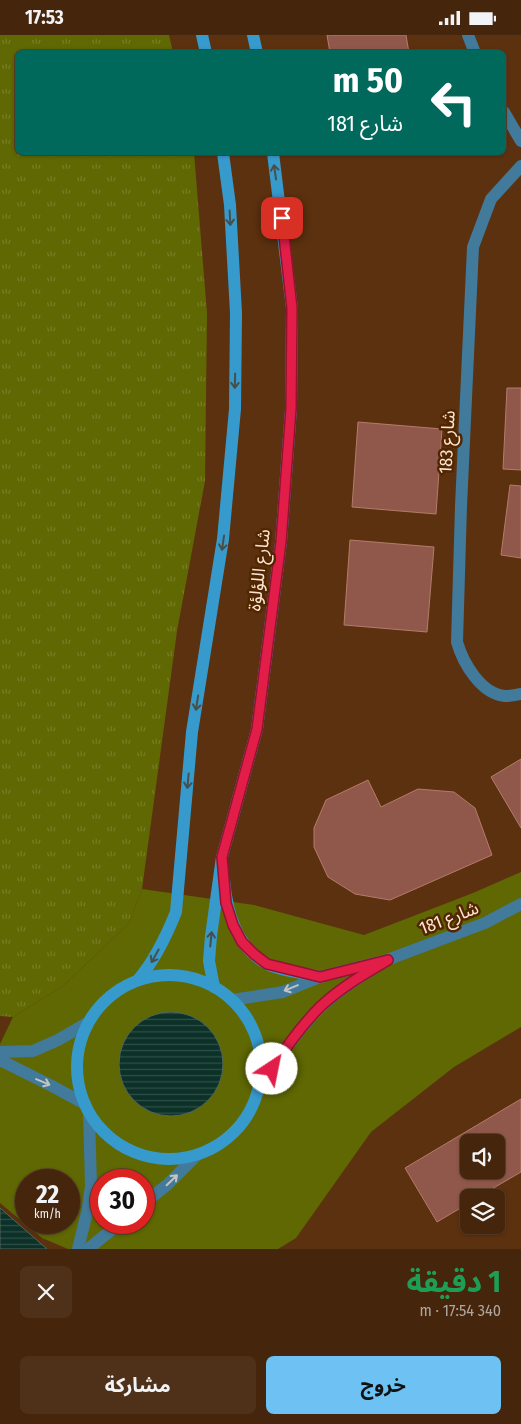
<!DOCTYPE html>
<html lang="ar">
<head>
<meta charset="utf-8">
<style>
	:root { --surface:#45250b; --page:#4f3119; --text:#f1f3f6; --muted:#b0a59d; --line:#5d422c; --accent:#6dc2f3 }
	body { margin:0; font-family:"Fira Sans Condensed","Noto Sans Arabic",sans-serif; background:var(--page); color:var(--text); direction:rtl; height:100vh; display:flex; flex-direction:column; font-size:19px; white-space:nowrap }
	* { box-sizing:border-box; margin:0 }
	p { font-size:16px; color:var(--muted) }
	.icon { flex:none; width:28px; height:28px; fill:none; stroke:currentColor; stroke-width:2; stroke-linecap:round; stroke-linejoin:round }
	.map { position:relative; height:1214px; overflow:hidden; direction:ltr }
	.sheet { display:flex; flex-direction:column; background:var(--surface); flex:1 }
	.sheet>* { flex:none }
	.top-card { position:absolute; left:15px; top:15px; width:491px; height:105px; border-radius:8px; box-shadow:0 1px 4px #0004,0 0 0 1px var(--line); direction:rtl; background:#00695c; color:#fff; overflow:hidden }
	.buttons { position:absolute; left:460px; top:1099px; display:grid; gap:10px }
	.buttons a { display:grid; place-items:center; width:45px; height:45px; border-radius:8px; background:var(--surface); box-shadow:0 1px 4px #0004,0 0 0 1px var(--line); font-size:25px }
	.speed { position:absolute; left:15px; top:1134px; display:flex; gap:10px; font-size:25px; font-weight:700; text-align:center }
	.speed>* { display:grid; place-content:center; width:65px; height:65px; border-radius:50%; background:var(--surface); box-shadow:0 1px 4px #0004,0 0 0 1px var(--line); line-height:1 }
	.speed small { font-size:12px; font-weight:400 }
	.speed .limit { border:8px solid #d22; background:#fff; color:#111 }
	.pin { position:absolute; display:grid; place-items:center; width:42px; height:42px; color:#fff; margin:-21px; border-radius:10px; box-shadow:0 2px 8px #0006 }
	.me { position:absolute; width:55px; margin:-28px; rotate:34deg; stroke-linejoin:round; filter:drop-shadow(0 0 4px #0008) }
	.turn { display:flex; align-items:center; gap:18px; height:105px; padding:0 20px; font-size:22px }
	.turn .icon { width:65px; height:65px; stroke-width:2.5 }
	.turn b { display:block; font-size:35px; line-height:42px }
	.round { display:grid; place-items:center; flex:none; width:52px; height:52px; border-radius:8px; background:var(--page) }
	.head { display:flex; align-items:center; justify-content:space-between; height:85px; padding:0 20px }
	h1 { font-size:30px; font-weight:700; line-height:38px; color:#1e9e55 }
	.action { display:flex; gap:10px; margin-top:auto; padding:10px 20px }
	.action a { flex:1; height:58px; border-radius:8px; background:var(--accent); color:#111; font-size:20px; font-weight:700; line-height:58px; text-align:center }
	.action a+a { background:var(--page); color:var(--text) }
	.status { display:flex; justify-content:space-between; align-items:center; height:35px; padding:0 25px; background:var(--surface); direction:ltr }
	.status svg { height:14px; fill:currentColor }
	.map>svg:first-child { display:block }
	.green { fill:#5f6802; fill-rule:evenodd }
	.park { fill:url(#park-tufts) }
	.water { fill:url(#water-rules); stroke:#54665b }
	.building { fill:#90584a; stroke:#b57b6b; fill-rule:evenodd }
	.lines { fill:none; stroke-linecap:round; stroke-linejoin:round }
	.minor { stroke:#417a9a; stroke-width:12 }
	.secondary { stroke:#379acd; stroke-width:12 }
	.oneway { stroke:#484f49 }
	.oneway2 { stroke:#c5c4c0 }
	.route-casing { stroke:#92132f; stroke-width:12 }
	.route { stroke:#e11d48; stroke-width:9 }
	.labels { text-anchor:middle; stroke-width:5; stroke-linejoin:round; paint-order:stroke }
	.street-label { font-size:18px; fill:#fee3d1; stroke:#512702 }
</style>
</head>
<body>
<div class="status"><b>17:53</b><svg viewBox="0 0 49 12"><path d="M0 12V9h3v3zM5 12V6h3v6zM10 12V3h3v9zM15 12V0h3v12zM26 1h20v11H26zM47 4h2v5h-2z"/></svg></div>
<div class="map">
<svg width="521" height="1214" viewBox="0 0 521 1214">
	<defs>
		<pattern id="park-tufts" width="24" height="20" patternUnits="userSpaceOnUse" patternTransform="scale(1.25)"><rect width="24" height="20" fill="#5f6802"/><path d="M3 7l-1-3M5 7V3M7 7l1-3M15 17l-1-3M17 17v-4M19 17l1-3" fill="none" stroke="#777d26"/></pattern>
		<pattern id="water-rules" width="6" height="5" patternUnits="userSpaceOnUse" patternTransform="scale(1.25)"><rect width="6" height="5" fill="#0b3128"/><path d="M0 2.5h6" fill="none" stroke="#304f46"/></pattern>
	</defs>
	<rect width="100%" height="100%" fill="#5c310f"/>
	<path class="green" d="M521 837V992L454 1032 371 1097 296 1203 278 1214H68L42 1203 0 1168V1009L13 982 63 951 129 888 142 854 254 870 364 900 473 858ZM26 1145H69V1188H26ZM101 1145H144V1188H101Z"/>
	<polygon class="park" points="0,0 169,0 173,17 18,18 18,118 194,118 207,278 205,446 177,596 142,854 129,888 63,951 13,982 0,981"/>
	<g class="water">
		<circle cx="171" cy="1029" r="52"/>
		<polygon points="0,1173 47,1214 0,1214"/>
	</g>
	<g class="building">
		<polygon points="327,0 406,0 409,18 330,18"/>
		<polygon points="507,353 521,353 521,435 503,434"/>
		<polygon points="358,387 442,394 436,479 352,472"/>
		<polygon points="510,450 521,451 521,523 501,520"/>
		<polygon points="350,505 434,512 427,597 344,590"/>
		<polygon points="521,724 521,793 491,742"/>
		<polygon points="368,745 381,772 418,754 454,757 475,773 492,820 390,865 355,859 328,842 314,812 314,793 326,765"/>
		<path d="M521 1064V1137L478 1162H469V1168L437 1187 405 1133ZM469 1108H496V1135H469Z"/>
	</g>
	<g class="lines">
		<g class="minor">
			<polyline points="468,0 475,18"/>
			<polyline points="504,77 521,106"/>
			<path d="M521 131 491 164 473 212 461 471 457 607C463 628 481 659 505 661 510 661 516 660 521 659"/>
			<polyline points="232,965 283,957 320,942 387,925 485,888 521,869"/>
			<polyline points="0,1017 33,1016 58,1005 89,987"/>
			<polyline points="0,1025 52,1051 85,1069"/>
			<path d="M258 1057C276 1028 295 997 320 973 337 956 357 944 377 931"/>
			<polyline points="144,1168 167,1150 197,1120"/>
			<polyline points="78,1214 88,1173 91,1151 89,1078"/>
			<polyline points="88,1214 120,1188"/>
		</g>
		<g class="secondary">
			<polyline points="202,0 206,18"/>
			<polyline points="253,0 257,18"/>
			<path d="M224 845C227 877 236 912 267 929 280 936 304 938 320 942"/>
			<circle cx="169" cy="1032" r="92"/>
			<path d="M138 945C155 925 166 902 176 877L192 697 223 504 235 374 236 278 230 170 223 118"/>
			<polyline points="214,952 209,926 211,901 222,822 257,694 281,507 291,374 292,273 273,118"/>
		</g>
	</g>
	<defs><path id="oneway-shaft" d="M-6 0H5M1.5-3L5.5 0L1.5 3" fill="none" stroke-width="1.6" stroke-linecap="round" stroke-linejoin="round" transform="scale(1.25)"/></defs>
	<g class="oneway">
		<use href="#oneway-shaft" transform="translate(275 137) rotate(-98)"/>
		<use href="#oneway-shaft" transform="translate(230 183) rotate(87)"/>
		<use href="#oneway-shaft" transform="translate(235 346) rotate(91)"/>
		<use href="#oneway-shaft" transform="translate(223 508) rotate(98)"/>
		<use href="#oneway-shaft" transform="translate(197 668) rotate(99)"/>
		<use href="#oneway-shaft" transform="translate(188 746) rotate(95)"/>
		<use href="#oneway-shaft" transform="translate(211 904) rotate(-84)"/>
		<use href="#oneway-shaft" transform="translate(155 921) rotate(119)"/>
	</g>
	<g class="oneway2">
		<use href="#oneway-shaft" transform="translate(291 953) rotate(158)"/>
		<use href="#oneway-shaft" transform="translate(43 1047) rotate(23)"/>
		<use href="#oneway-shaft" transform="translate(172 1145) rotate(-44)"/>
	</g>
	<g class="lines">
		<g class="route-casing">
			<path id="route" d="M272 1034C286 1012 302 990 320 972 340 953 364 939 388 925L320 942 267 929 254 919 242 907 233 890 226 868 222 822 257 694 281 507 291 374 292 273 282 183"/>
		</g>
		<use href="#route" class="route"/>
	</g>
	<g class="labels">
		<g class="street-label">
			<text transform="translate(447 407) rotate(-87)" y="6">شارع 183</text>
			<text transform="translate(259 535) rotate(-83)" y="6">شارع اللؤلؤة</text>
			<text transform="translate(449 883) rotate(-21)" y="6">شارع 181</text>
		</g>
	</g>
</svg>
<div class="buttons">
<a><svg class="icon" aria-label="sound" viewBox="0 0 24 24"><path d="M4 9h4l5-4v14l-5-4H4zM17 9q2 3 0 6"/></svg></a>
<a><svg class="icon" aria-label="layers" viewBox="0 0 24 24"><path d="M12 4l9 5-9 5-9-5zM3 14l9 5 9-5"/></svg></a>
</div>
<div class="speed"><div>22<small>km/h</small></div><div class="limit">30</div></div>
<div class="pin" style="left:282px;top:183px;background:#d93025"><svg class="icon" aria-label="arrive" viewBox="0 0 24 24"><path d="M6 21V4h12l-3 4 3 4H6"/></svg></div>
<svg class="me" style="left:272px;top:1034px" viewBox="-20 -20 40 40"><circle r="19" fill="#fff"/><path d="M0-13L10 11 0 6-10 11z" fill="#e11d48"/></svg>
<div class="top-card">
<div class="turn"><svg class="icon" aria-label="left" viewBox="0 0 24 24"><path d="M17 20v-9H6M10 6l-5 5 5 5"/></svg><div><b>50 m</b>شارع 181</div></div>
</div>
</div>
<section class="sheet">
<div class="head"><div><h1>1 دقيقة</h1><p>340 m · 17:54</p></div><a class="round"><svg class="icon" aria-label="close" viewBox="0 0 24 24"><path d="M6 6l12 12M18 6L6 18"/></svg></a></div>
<div class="action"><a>خروج</a><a>مشاركة</a></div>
</section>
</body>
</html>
